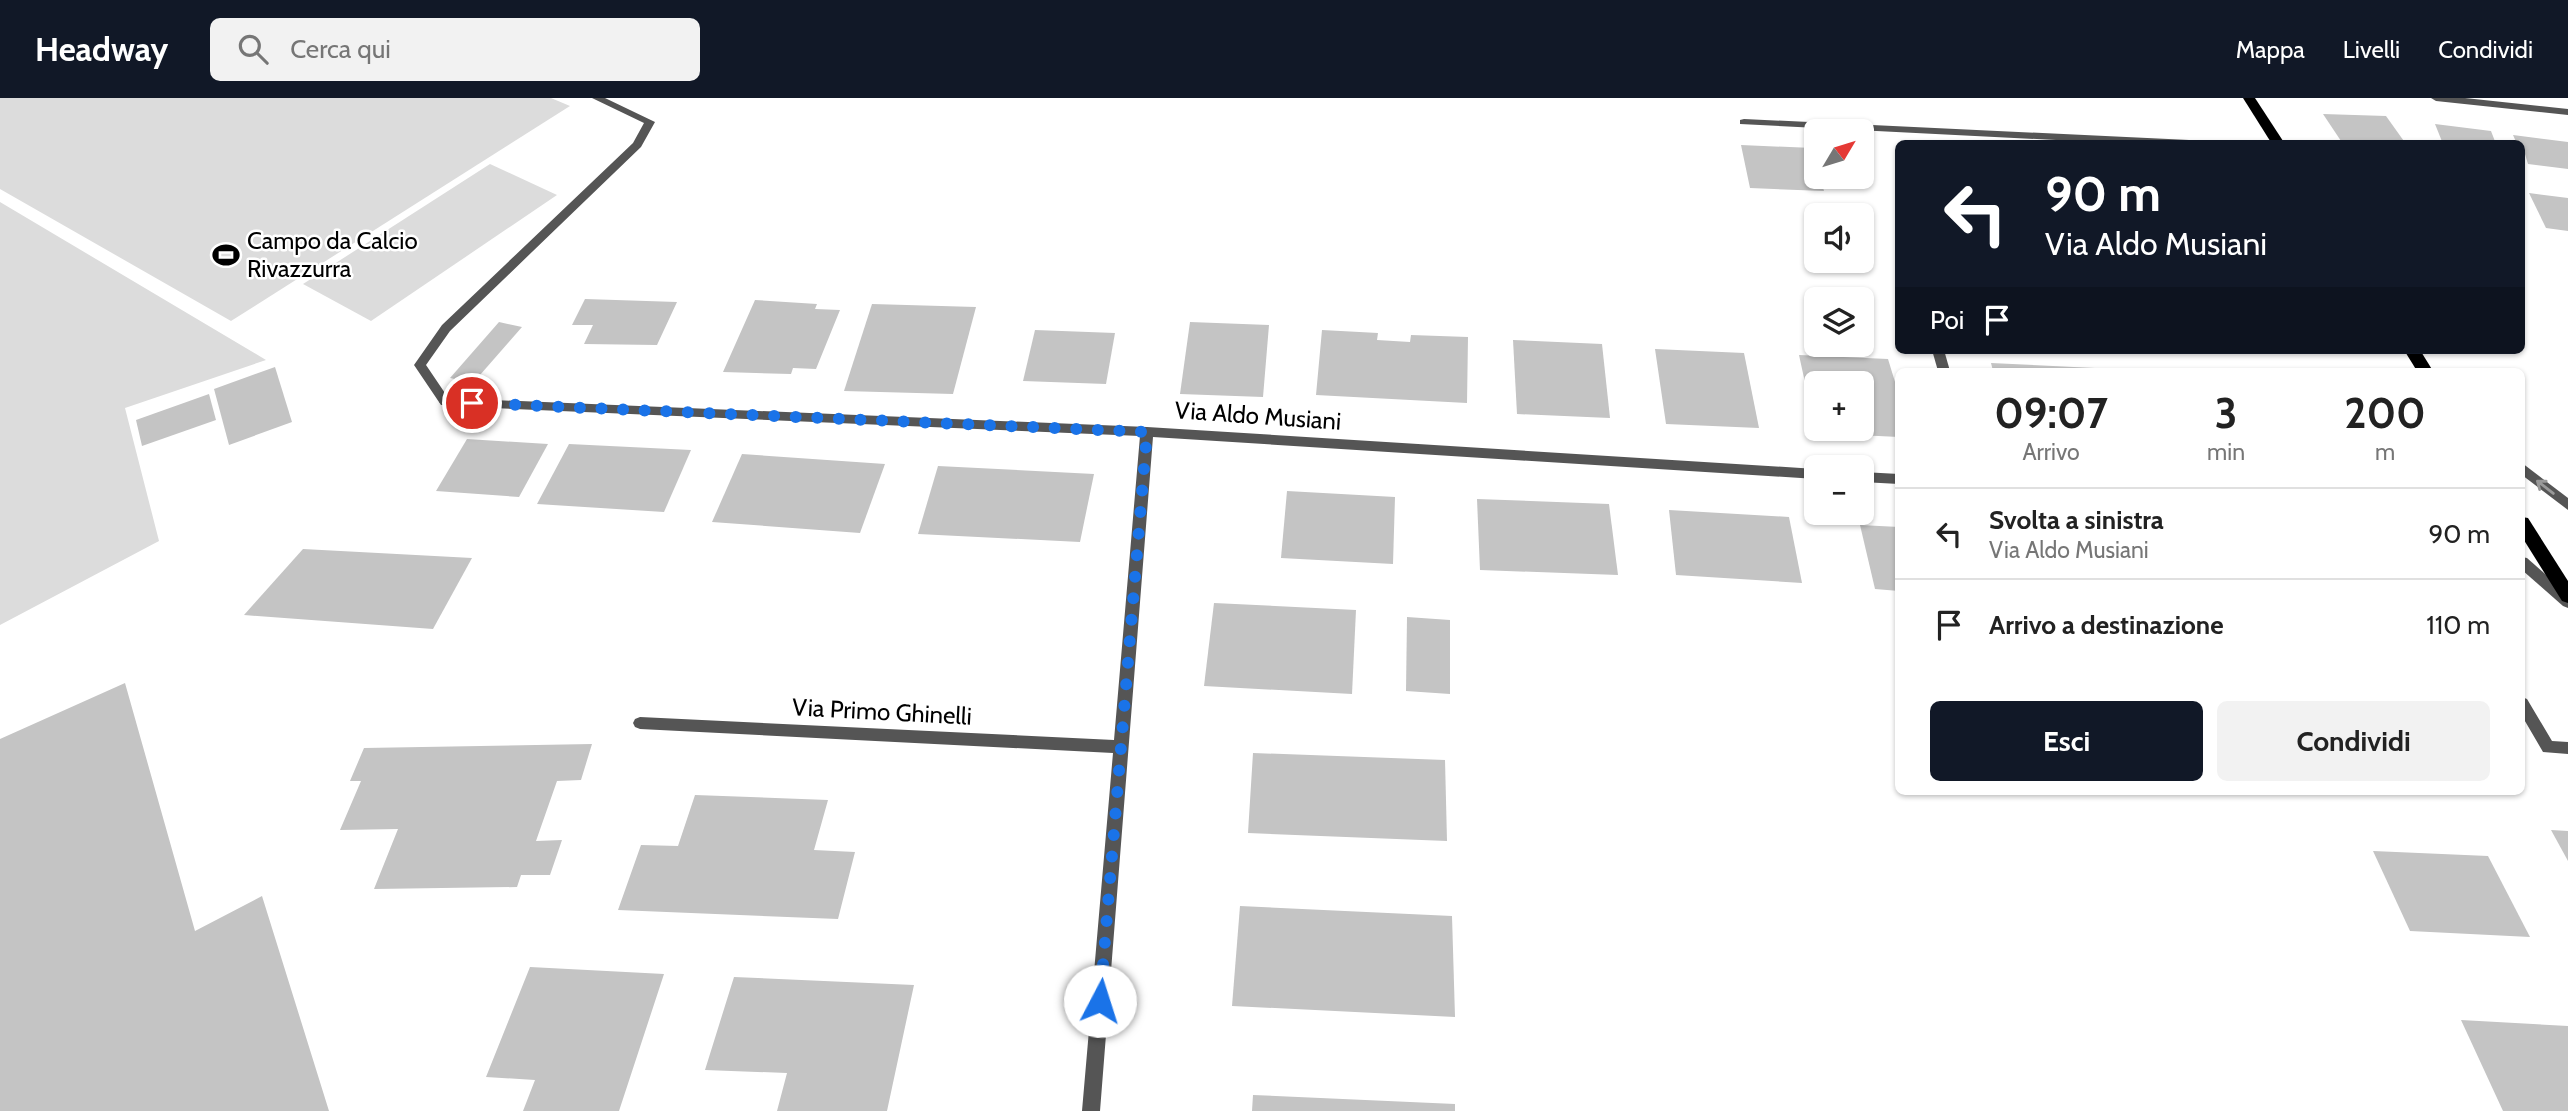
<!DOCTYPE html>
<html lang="it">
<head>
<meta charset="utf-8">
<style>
	:root { --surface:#fff; --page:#f2f2f2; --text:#222; --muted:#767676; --line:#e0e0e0; --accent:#111827 }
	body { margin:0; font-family:Cabin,sans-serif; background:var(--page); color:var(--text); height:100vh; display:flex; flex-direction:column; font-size:26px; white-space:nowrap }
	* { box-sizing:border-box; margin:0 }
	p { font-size:23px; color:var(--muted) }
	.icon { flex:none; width:38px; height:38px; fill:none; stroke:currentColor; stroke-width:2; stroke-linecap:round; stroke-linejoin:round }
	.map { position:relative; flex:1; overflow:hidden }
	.details { position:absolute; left:1895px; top:270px; width:630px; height:427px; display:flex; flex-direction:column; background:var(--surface); border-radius:10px; box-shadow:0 2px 5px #0004 }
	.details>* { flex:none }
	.guide { position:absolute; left:1895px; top:42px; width:630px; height:214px; border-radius:10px; box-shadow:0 2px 5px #0004; background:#111827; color:#fff; overflow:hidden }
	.needle { width:46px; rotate:52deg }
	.tools { position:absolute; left:1804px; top:21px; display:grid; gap:14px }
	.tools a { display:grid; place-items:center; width:70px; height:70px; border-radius:10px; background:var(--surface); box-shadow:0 2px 5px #0004; font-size:35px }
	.pin { position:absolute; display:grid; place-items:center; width:60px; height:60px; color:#fff; margin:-30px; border:4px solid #fff; border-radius:50%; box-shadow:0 2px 7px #0007 }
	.me { position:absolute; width:77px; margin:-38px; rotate:5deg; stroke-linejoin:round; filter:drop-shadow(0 0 5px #0008) }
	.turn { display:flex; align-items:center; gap:24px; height:147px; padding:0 35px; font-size:32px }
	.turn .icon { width:91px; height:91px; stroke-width:2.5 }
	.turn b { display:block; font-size:49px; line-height:60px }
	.then { display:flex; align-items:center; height:66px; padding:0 35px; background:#0003; gap:14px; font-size:26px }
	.eta { display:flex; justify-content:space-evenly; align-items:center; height:119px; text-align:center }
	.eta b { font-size:42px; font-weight:800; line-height:49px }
	.button { display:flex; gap:14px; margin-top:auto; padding:14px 35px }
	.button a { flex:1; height:80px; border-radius:10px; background:var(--accent); color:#fff; font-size:28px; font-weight:800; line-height:80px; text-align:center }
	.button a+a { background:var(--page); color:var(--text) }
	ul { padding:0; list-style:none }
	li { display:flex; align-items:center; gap:21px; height:91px; padding:0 35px; border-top:2px solid var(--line) }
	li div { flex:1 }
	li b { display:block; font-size:26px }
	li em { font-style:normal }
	header { display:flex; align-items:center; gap:42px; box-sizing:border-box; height:98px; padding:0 35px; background:var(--accent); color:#fff }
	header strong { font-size:33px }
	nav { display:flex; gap:38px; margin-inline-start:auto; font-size:24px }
	.search { width:490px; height:63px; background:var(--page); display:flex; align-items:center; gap:18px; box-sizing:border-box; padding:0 24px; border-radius:10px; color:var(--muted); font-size:26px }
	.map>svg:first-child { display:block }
	.green { fill:#dcdcdc }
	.building { fill:#c4c4c4; fill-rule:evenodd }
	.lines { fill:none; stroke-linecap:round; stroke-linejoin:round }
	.service { fill:#555; fill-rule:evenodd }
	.minor { fill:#555; fill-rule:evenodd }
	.tertiary { fill:#555; fill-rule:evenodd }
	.primary { fill:#000; fill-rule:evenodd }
	.oneway { stroke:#999 }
	.route { stroke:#1a73e8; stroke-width:12; stroke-dasharray:0 21.6 }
	.labels { text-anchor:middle; stroke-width:5; stroke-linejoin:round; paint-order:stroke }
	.poi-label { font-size:24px; fill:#000; stroke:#fff; text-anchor:start }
	.street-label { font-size:24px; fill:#000; stroke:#fff }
</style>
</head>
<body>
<header>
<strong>Headway</strong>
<div class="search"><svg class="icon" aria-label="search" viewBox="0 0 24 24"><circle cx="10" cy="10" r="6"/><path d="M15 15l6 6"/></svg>Cerca qui</div>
<nav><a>Mappa</a><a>Livelli</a><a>Condividi</a></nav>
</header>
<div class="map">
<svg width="2568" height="1013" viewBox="0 0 2568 1013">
	<rect width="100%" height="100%" fill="#fff"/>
	<g class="green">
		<polygon points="0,0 551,0 570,8 231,223 0,91"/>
		<polygon points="490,66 557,97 371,223 303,186"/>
		<polygon points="0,104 266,262 125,310 159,443 0,527"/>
	</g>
	<g class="building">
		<polygon points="2323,16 2386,18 2406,46 2343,46"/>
		<polygon points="2435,26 2491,33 2496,46 2443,46"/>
		<polygon points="2513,37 2568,44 2568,71 2528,66 2522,46 2517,46"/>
		<polygon points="1741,47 1813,50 1816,79 1820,79 1824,93 1750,90"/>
		<polygon points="2529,95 2568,100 2568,133 2546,130"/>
		<polygon points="585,201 677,204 657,247 584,246 593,227 572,227"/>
		<polygon points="755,202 817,206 815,211 840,212 816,271 793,270 791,276 723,274"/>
		<polygon points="872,206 976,209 953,296 844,293"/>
		<polygon points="499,224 522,229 473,285 450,280"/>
		<polygon points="1190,224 1269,227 1263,299 1180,296"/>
		<polygon points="1035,232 1115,235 1106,286 1023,283"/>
		<polygon points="1322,232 1378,235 1377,242 1410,244 1411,237 1468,239 1467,305 1316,297"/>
		<polygon points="1513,242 1602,246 1610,320 1517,316"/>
		<polygon points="1655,251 1744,255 1759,330 1666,326"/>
		<path d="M1799 257 1888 261 1899 297V339L1816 335ZM1816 285H1862V331H1816Z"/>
		<polygon points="1991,265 2116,271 2116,273 1993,273"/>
		<polygon points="275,269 292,324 229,347 214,291"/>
		<polygon points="209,296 216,322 142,348 136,322"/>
		<polygon points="467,341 548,346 519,399 436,393"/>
		<polygon points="569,346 691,352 664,414 537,406"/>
		<polygon points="742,356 885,366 860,435 712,424"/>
		<polygon points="938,368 1094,376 1080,444 918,436"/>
		<polygon points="1287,393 1395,399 1393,466 1281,460"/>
		<polygon points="1477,401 1609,406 1618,477 1480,472"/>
		<polygon points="1669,412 1789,419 1802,485 1676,477"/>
		<polygon points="1860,427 1899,429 1899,493 1875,491"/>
		<polygon points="303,451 472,460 433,531 244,517"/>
		<polygon points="1214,505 1356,512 1352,596 1204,588"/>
		<polygon points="1407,519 1450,522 1450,596 1406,593"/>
		<polygon points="125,585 195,833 262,798 329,1013 0,1013 0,641"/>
		<polygon points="592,646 581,682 557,683 536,743 562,742 550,777 521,777 517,789 374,791 398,731 340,732 361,683 350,683 364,650"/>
		<polygon points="1253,655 1445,662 1447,743 1248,735"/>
		<polygon points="695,697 828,702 814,752 855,754 838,821 618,812 641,747 678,748"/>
		<polygon points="2551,732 2568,733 2568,763"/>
		<polygon points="2373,753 2488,758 2530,839 2410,833"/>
		<polygon points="1240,808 1452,818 1455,919 1232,908"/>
		<polygon points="530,869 664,876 619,1013 523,1013 535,982 486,979"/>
		<polygon points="734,879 914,887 887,1013 777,1013 787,975 705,972"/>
		<polygon points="2461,922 2568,928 2568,1013 2503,1013"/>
		<polygon points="1253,997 1455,1006 1455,1013 1252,1013"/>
	</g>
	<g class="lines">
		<g class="service">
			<polygon points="592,0 605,0 655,24 641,49 450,233 426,267 451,304 449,307 441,307 414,267 442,227 633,45 644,25"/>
			<polygon points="2522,599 2527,601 2552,643 2568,644 2568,656 2543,654 2522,618"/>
		</g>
		<g class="minor">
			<polygon points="2431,0 2465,0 2568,11 2568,17 2436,3"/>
			<polygon points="1744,21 2210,43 2215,46 2133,46 1740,26 1740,22"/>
			<polygon points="1932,252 1944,252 1950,273 1938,273"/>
			<polygon points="445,300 1147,329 1816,371 1816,381 1153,339 1100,1013 1082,1013 1113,655 640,631 635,629 633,625 635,621 640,619 1114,642 1140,338 445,308 439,304"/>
			<polygon points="1862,374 1899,376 1899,386 1862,384"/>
			<polygon points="2522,459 2527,460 2568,496 2568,510 2563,508 2522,472"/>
		</g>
		<polygon class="tertiary" points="2522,365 2568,400 2568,412 2522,377"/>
		<g class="primary">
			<polygon points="2243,0 2255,0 2285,46 2272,46"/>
			<polygon points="2404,252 2420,252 2433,273 2417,273"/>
			<polygon points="2522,419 2528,420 2568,483 2568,505 2562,503 2522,439"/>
		</g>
	</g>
	<defs><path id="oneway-shaft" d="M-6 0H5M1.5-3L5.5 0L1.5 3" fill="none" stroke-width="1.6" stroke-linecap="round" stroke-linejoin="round" transform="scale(1.75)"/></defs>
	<use class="oneway" href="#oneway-shaft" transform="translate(2545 389) rotate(-142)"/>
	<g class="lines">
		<polyline class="route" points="472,305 1147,334 1100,903"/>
	</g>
	<defs>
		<g id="stadium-bare" transform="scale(2.1)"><path d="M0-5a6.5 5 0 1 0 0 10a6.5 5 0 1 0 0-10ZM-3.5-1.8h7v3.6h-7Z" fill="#000" stroke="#fff" stroke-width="2.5" paint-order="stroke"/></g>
	</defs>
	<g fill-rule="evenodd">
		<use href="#stadium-bare" x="226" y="157"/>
	</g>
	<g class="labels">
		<g class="poi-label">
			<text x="247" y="151">Campo da Calcio<tspan x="247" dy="28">Rivazzurra</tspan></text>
		</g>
		<g class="street-label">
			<text transform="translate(1258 318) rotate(4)" y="8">Via Aldo Musiani</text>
			<text transform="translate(882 614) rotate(3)" y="8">Via Primo Ghinelli</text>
		</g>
	</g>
</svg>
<div class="tools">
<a><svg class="needle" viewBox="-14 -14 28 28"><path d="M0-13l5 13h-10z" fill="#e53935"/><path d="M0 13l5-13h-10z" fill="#767676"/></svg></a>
<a><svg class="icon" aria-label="sound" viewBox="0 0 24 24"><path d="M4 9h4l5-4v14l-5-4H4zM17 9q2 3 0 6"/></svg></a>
<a><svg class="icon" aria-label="layers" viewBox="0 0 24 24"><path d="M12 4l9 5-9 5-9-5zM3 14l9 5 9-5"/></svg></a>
<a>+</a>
<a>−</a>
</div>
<div class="pin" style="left:472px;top:305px;background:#d93025"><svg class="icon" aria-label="arrive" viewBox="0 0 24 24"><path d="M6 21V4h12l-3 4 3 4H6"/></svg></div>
<svg class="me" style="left:1100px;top:903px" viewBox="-20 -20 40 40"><circle r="19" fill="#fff"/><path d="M0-13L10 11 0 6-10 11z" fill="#1a73e8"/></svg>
<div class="guide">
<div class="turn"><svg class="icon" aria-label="left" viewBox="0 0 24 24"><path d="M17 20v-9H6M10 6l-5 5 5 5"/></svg><div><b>90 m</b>Via Aldo Musiani</div></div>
<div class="then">Poi<svg class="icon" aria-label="arrive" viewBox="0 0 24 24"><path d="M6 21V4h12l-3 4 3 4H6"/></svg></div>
</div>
<section class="details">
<div class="eta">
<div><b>09:07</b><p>Arrivo</p></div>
<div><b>3</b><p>min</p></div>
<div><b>200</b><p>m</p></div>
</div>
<ul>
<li><svg class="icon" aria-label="left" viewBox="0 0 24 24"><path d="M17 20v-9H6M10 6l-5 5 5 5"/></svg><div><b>Svolta a sinistra</b><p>Via Aldo Musiani</p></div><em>90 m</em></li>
<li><svg class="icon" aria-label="arrive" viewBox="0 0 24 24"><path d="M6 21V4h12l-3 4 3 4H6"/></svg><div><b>Arrivo a destinazione</b></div><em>110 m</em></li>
</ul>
<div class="button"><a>Esci</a><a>Condividi</a></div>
</section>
</div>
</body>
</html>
